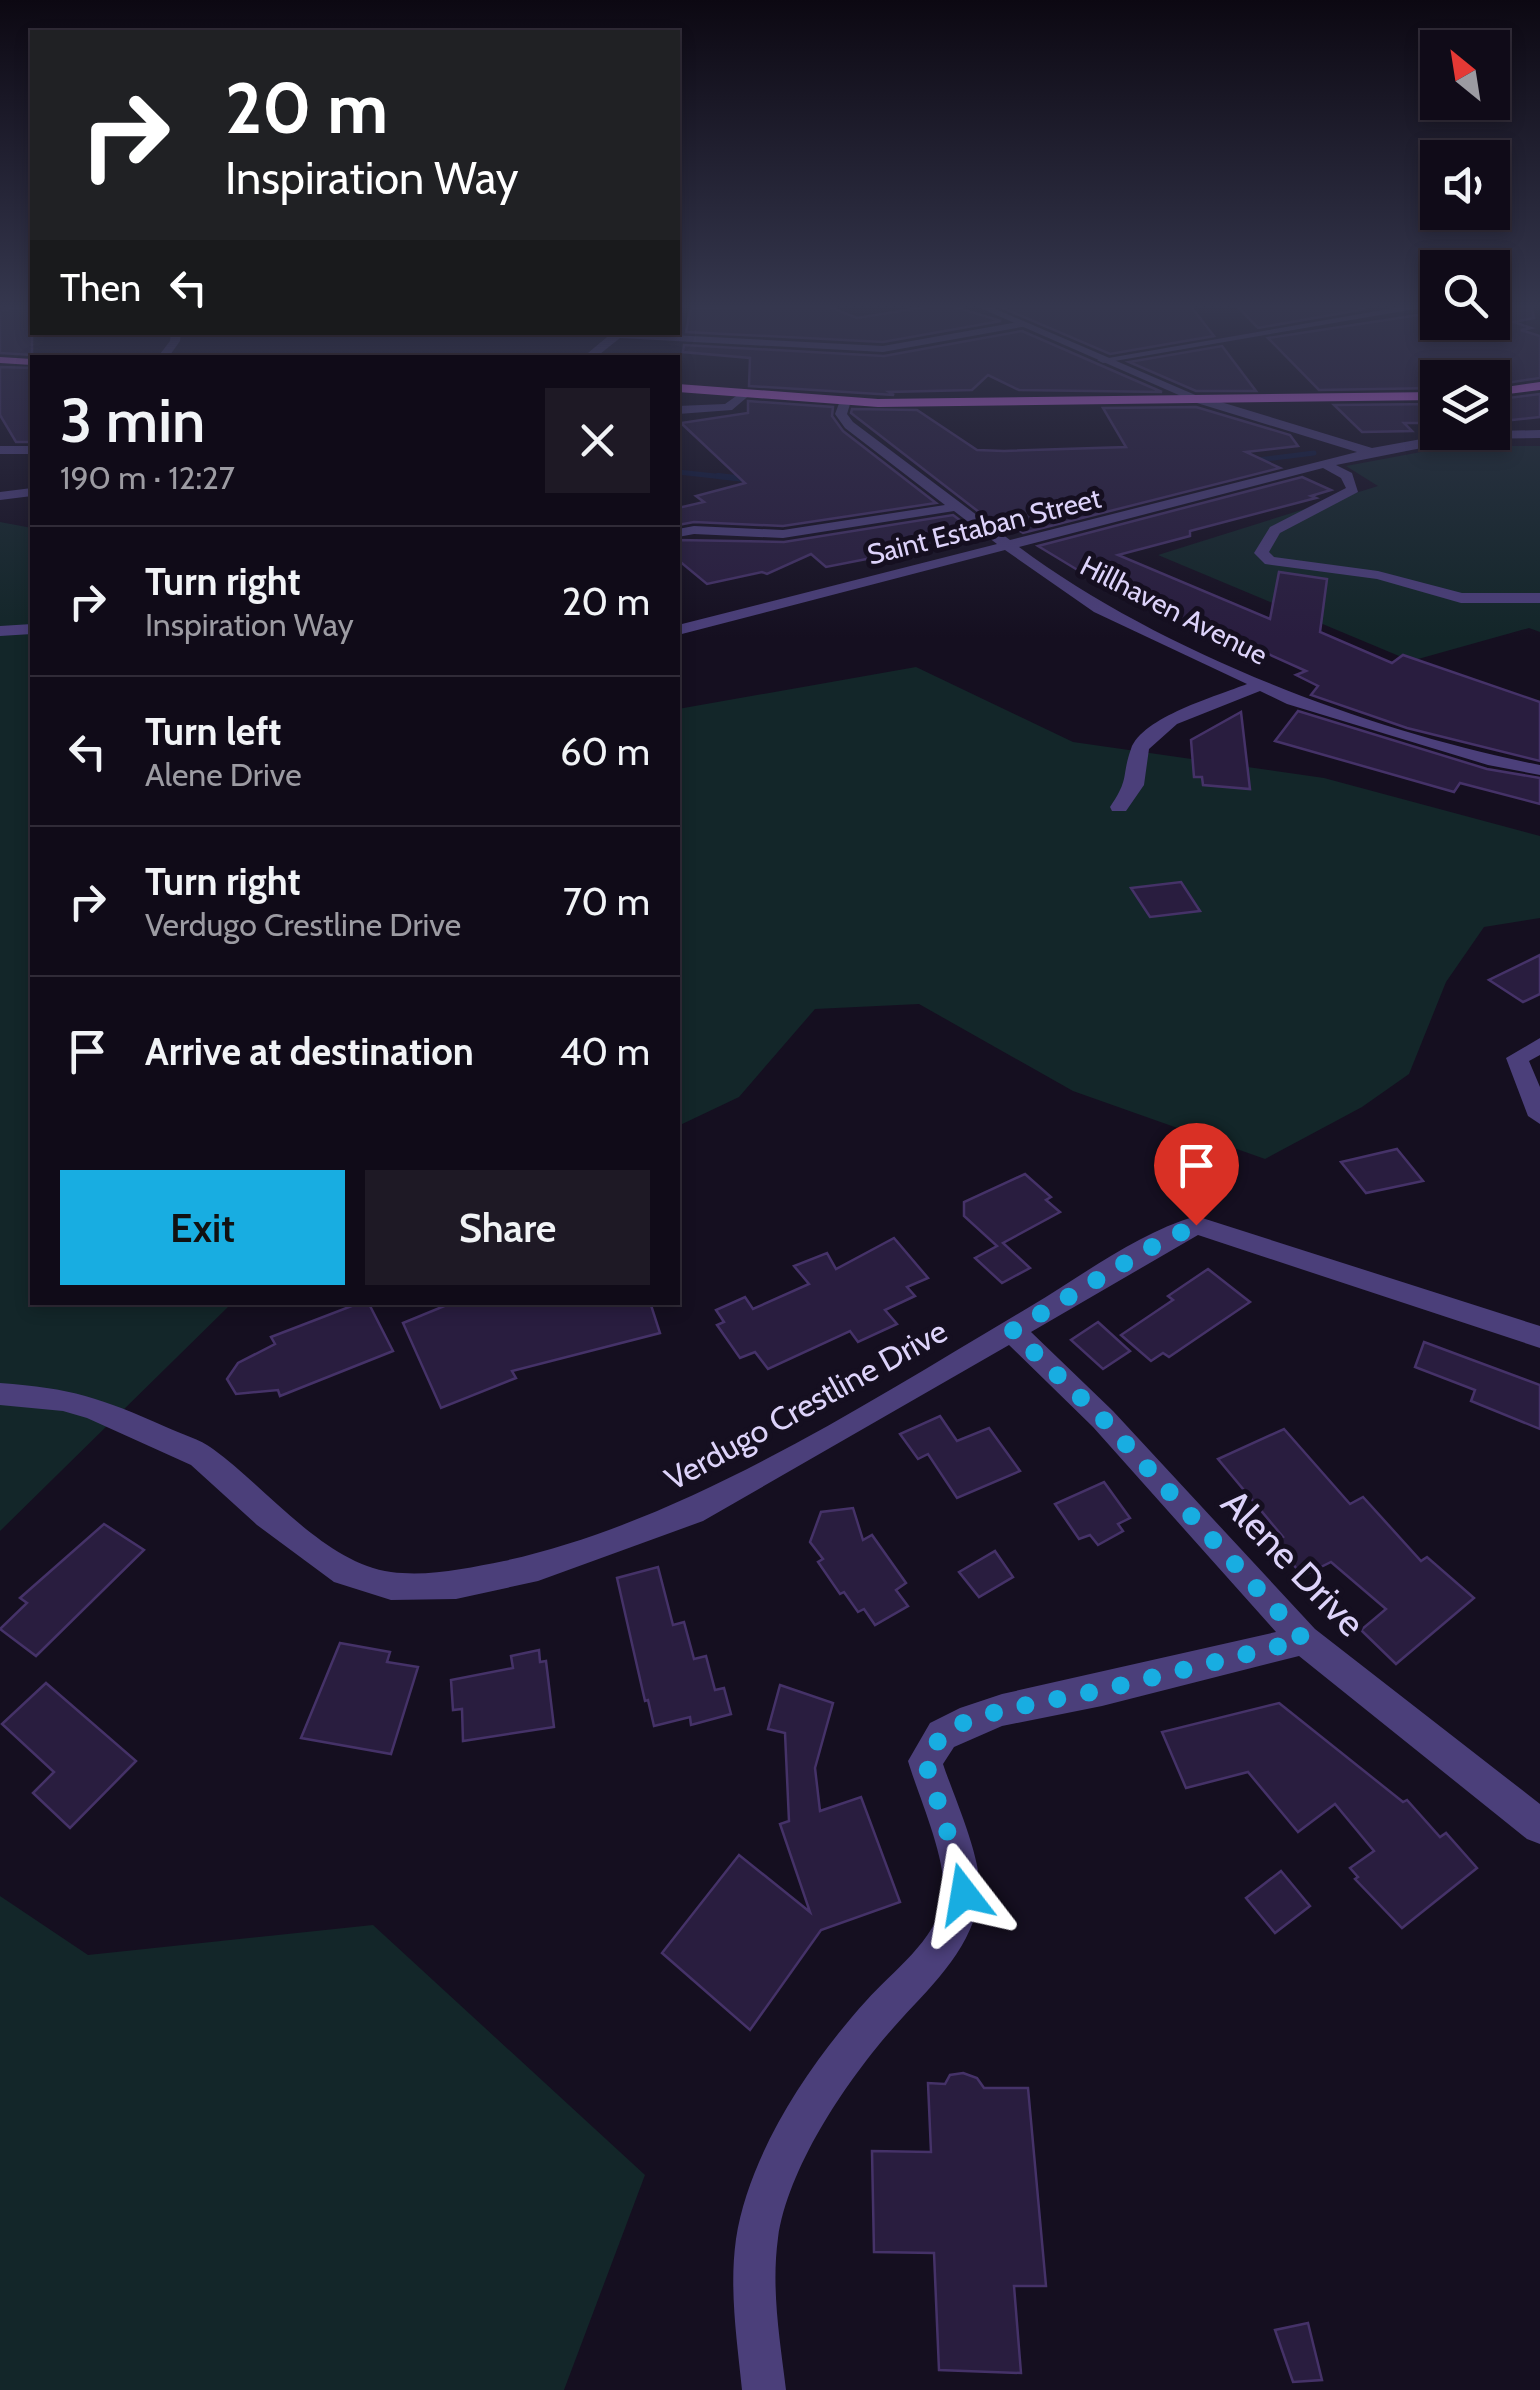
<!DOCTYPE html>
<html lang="en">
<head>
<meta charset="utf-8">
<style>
	:root { --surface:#100b18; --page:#1e1925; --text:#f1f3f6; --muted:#9c9ba2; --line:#302b37; --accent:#18ade1 }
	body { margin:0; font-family:Cabin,sans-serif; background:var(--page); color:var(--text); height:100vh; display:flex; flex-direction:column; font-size:38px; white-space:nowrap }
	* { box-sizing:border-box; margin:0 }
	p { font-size:32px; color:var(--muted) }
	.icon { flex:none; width:55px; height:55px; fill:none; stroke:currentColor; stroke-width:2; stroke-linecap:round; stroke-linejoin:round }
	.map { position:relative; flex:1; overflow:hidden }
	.sheet { position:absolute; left:30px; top:355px; width:650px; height:950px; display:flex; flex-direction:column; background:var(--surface); border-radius:0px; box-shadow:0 5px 15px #0003,0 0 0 2px var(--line) }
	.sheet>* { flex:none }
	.top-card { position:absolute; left:30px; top:30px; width:650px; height:305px; border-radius:0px; box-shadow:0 5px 15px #0003,0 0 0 2px var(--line); background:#202124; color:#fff; overflow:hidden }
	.needle { width:65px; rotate:330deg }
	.fabs { position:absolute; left:1420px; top:30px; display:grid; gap:20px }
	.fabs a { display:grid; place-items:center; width:90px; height:90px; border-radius:0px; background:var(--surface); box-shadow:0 5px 15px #0003,0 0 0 2px var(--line); font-size:50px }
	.pin { position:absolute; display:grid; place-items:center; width:85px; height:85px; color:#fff; margin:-102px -42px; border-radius:50% 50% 50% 0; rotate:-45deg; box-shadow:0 0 10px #0007 }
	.pin .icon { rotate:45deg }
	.me { position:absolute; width:110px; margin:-55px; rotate:346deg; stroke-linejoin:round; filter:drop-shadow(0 0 8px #0008) }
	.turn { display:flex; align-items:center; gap:35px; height:210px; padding:0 30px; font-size:45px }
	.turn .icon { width:130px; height:130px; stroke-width:2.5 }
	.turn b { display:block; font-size:70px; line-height:85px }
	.then { display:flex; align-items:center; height:95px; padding:0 30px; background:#0003; gap:20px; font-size:38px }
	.round { display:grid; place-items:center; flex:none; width:105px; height:105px; border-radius:0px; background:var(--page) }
	.headline { display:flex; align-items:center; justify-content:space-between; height:170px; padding:0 30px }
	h1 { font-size:60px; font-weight:600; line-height:75px }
	.cta { display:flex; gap:20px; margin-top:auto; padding:20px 30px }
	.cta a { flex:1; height:115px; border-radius:0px; background:var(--accent); color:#111; font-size:40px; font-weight:600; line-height:115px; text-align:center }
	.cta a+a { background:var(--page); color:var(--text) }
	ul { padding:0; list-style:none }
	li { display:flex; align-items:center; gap:30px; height:150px; padding:0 30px; border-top:2px solid var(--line) }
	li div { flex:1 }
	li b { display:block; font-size:38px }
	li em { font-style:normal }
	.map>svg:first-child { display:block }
	.green { fill:#132629 }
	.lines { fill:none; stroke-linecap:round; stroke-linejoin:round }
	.stream-far1 { stroke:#0e173a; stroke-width:5 }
	.stream { stroke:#0e173a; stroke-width:6 }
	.building { fill:#291d3f; stroke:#453268; stroke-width:2.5 }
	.minor { fill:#4b3f7a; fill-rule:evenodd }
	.tertiary { fill:#4b3f7a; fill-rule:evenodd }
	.primary { fill:#d165ef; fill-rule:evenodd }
	.route { stroke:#18ade1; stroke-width:18; stroke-dasharray:0 32.4 }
	.labels { text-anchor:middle; stroke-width:10; stroke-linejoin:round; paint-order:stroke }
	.far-street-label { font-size:28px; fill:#ddd3fa; stroke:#150f20 }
	.street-label { font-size:32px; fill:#ddd3fa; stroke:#150f20 }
	.near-street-label { font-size:38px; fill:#ddd3fa; stroke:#150f20 }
</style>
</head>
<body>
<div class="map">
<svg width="1540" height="2390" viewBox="0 0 1540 2390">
	<rect width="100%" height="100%" fill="#150f20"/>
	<g class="green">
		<polygon points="1453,446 1540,446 1540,632 1529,628 1411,661 1158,555 1378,486 1346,466"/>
		<polygon points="0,522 32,528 32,1302 232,1303 0,1531"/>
		<polygon points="916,667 1073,742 1324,778 1540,836 1540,918 1484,927 1446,982 1409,1074 1362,1107 1265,1159 1073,1091 919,1004 815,1009 739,1097 678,1126 678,709"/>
		<polygon points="0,1896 88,1955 373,1925 645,2175 564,2390 0,2390"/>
	</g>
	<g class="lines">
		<g class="stream-far1">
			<polyline points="1249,461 1314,453"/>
			<polyline points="678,472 742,479"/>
		</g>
		<polyline class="stream" points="718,476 755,480"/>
	</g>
	<g class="building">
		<polygon points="945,304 1001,321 883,342 686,332 690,310 694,308 827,306 857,318"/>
		<polygon points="1012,304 1189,304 1214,336 1110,354 998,306"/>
		<polygon points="1235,304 1349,304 1365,309 1258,328"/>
		<polygon points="1492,304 1531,304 1534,318 1514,322 1531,328 1521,330 1540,336 1540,378 1492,385 1492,378 1475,378 1438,364 1438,388 1319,390 1268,338 1438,312 1438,322 1492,322"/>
		<polygon points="32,307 32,355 0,353 0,310"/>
		<polygon points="1022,331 1162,392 1019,390 988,375 972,390 889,392 894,395 749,386 750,358 683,352 684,345 884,356"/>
		<polygon points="1222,346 1256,391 1196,391 1129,362"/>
		<polygon points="0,367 32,368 32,442 16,442 0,415"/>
		<polygon points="1540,394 1540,417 1492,422 1492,400"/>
		<polygon points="748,401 833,407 832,416 843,431 936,503 783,526 694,522 678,525 678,508 704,502 696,496 745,483 681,423 748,413"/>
		<polygon points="1438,404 1438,423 1404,423 1412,431 1362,432 1334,405"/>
		<polygon points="1196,407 1290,435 1298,446 1246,452 1280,468 1023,533 1010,524 997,526 851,413 852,409 917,410 977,450 1004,451 1126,447 1103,408"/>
		<polygon points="1302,477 1331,490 1311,496 1316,498 1190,531 1190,536 1118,555 1270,619 1279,572 1327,579 1320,632 1392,663 1403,655 1540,702 1540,761 1407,728 1311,695 1318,686 1296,675 1306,671 1224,634 1211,636 1109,589 1038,546"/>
		<polygon points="953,515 973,530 891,545 896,550 883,552 887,555 826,567 811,554 767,574 762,572 707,584 678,560 678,540 784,542"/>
		<polygon points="1298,711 1487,769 1540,778 1540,804 1460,783 1454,792 1275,741"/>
		<polygon points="1241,712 1250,789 1203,785 1202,777 1194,777 1191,740"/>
		<polygon points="1181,882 1200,911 1150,917 1131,888"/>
		<polygon points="1540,955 1540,994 1523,1002 1489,980"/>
		<polygon points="1397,1149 1423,1181 1366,1193 1341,1162"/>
		<polygon points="1025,1174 1051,1197 1046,1200 1060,1212 1003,1243 1030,1268 1002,1283 975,1258 997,1246 964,1216 964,1202"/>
		<polygon points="894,1238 928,1278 907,1287 915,1296 885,1310 897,1324 858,1342 850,1331 768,1369 755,1352 740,1358 717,1325 724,1322 716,1310 745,1297 753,1309 809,1284 794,1266 827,1253 836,1269"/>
		<polygon points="1208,1269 1250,1302 1169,1357 1163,1353 1151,1361 1121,1335 1173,1300 1168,1296"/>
		<polygon points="362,1302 368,1302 393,1351 280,1396 278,1390 236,1394 227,1379 238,1363 275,1344 271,1337"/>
		<polygon points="454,1302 650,1302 660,1333 512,1371 516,1378 441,1408 403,1323"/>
		<polygon points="1098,1322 1130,1351 1103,1369 1071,1340"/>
		<polygon points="1424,1342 1540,1385 1540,1429 1471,1401 1475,1390 1415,1367"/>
		<polygon points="940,1416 957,1441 989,1428 1020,1471 957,1498 928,1454 918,1459 900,1434"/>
		<polygon points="1284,1429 1350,1504 1363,1497 1421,1561 1427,1557 1474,1598 1396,1664 1361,1630 1386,1609 1331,1562 1303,1576 1274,1542 1283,1537 1218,1459"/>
		<polygon points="1104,1482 1130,1518 1118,1524 1123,1531 1098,1545 1090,1535 1079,1539 1055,1504"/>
		<polygon points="853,1508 863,1540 872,1535 906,1583 896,1590 908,1606 875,1625 864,1609 858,1612 844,1592 840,1594 818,1562 823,1559 810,1542 821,1512"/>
		<polygon points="104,1524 144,1550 36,1656 0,1629 27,1603 20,1598"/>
		<polygon points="995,1551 1013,1577 979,1597 959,1572"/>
		<polygon points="658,1567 673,1625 684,1622 694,1659 706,1656 715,1690 724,1688 731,1714 691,1725 690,1717 654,1726 648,1700 645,1701 617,1578"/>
		<polygon points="340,1643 390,1652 387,1662 418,1667 391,1754 301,1738"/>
		<polygon points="539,1650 540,1662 546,1661 554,1727 463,1741 462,1709 453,1710 451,1680 513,1668 511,1656"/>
		<polygon points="46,1683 136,1761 70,1828 33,1793 54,1772 2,1724"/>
		<polygon points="780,1685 833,1703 815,1768 820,1811 861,1797 900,1902 821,1930 750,2030 662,1953 739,1855 810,1912 780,1824 789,1821 785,1733 768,1729"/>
		<polygon points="1279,1703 1403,1802 1407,1800 1440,1837 1446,1833 1477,1868 1402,1928 1355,1879 1358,1877 1350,1868 1374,1851 1335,1804 1298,1832 1248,1772 1186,1788 1162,1732"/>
		<polygon points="1281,1871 1310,1906 1275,1933 1246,1898"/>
		<polygon points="963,2073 977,2078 984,2088 1028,2088 1046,2286 1014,2286 1021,2373 939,2370 934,2253 874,2252 872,2151 931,2152 928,2083 945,2084 950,2075"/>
		<polygon points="1308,2323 1322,2380 1293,2382 1275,2330"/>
	</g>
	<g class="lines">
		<g class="minor">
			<polygon points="1417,304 1438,305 1103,363 1097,360"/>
			<polygon points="1023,321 1027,326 883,352 620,338 595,358 582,358 613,332 883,346"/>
			<polygon points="171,332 181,332 180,341 168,358 157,358 170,341"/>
			<path d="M1201 396 1372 448 1460 432 1540 430V438L1467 439 1336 465 1352 473 1358 492 1280 533 1269 552 1274 557 1378 571 1462 593H1540V603H1461L1377 579 1265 564 1254 553 1270 527 1346 488 1341 478 1323 468 1019 547C1160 652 1368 731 1540 765V775L1488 765 1287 704 1260 691 1177 724 1149 749 1144 785 1126 811H1112L1110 807C1130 778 1121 777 1131 749 1142 717 1217 696 1247 684L1094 612 1005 550 678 635V625L997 544 954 511 783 538 694 534 678 537V529L694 526 783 530 945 505 845 428 835 414 841 398 851 401 847 414 853 422 1010 540 1357 452 1197 403Z"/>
			<polygon points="32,488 32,496 0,500 0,492"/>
			<polygon points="32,624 32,634 0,636 0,626"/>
			<polygon points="1540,1038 1540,1055 1529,1061 1540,1087 1540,1124 1528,1116 1506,1058"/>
			<path d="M1196 1216 1540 1326V1348L1198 1235 1031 1332 1113 1411 1315 1629 1540 1804V1844L1527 1839 1299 1656 1102 1706 1002 1726 954 1747 943 1764C955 1800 986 1866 979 1902 968 1954 928 1989 894 2027 847 2080 788 2167 778 2238 771 2289 780 2340 786 2390H742C737 2340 729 2289 736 2239 749 2154 809 2064 866 2001 892 1972 936 1940 943 1900 949 1863 919 1798 908 1761L930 1723 960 1708 1002 1694 1276 1632 1093 1427 1009 1345 703 1521 538 1581 456 1599 391 1600 334 1582 257 1525 191 1465 87 1418 63 1411 0 1405V1383C71 1388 101 1398 166 1427 181 1434 200 1439 213 1449 266 1487 324 1563 391 1572 429 1577 468 1568 504 1561 687 1521 870 1401 1031 1306 1083 1275 1138 1233 1196 1216Z"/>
		</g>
		<g class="tertiary">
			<polygon points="971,304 984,304 1207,400 1197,403"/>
			<polygon points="746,389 752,393 732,410 678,414 678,406 725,404"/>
			<rect x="0" y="446" width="32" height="8"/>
		</g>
		<g class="primary">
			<polygon points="0,357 32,359 32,365 0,363"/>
			<polygon points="1540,382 1540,390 1492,396 1492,389"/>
			<polygon points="678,384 878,399 1438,392 1438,400 878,407 678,392"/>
		</g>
	</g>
	<linearGradient id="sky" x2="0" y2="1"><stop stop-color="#0c0812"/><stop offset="0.48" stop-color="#35374e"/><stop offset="1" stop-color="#35374e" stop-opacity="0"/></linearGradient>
	<rect width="1540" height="638" fill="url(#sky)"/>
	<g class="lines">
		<polyline class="route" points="964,1894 962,1878 925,1761 942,1735 960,1724 1002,1710 1102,1690 1304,1640 1104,1420 1012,1331 1148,1249 1196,1225"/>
	</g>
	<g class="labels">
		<g class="far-street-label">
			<text transform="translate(984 526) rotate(-14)" y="10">Saint Estaban Street</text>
			<text transform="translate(1174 610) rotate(27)" y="10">Hillhaven Avenue</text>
		</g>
		<g class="street-label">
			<text transform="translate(806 1405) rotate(-29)" y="11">Verdugo Crestline Drive</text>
		</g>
		<g class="near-street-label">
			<text transform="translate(1293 1563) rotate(46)" y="13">Alene Drive</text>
		</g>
	</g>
</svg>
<div class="fabs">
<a><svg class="needle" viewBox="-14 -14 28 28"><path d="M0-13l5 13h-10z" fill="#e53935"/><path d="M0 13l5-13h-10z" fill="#9c9ba2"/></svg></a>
<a><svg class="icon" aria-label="sound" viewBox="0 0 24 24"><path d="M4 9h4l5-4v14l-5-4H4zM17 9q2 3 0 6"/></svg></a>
<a><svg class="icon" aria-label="search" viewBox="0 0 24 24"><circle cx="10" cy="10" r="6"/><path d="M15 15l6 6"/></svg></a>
<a><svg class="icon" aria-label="layers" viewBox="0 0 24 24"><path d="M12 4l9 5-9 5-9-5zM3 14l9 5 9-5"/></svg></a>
</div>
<div class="pin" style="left:1196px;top:1225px;background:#d93025"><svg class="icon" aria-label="arrive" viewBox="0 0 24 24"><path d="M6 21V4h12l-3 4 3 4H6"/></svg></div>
<svg class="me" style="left:964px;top:1894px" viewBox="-20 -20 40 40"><path d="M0-17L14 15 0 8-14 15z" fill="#18ade1" stroke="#fff" stroke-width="4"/></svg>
<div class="top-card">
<div class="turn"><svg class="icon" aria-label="right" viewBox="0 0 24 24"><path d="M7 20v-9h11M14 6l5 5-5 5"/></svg><div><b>20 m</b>Inspiration Way</div></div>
<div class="then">Then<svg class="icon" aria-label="left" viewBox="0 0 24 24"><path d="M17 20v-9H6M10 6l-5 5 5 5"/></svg></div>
</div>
<section class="sheet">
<div class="headline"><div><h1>3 min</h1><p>190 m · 12:27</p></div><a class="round"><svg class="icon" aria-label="close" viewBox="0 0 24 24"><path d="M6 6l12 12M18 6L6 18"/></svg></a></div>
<ul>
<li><svg class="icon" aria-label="right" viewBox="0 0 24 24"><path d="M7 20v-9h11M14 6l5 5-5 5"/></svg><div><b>Turn right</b><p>Inspiration Way</p></div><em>20 m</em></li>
<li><svg class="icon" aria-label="left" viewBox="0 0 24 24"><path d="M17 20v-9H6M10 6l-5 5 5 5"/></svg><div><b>Turn left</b><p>Alene Drive</p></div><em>60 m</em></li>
<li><svg class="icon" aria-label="right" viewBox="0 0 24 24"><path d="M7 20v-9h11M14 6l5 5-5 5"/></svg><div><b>Turn right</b><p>Verdugo Crestline Drive</p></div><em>70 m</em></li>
<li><svg class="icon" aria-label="arrive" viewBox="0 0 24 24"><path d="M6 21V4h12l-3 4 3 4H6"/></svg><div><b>Arrive at destination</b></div><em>40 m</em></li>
</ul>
<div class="cta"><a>Exit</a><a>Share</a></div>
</section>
</div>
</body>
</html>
